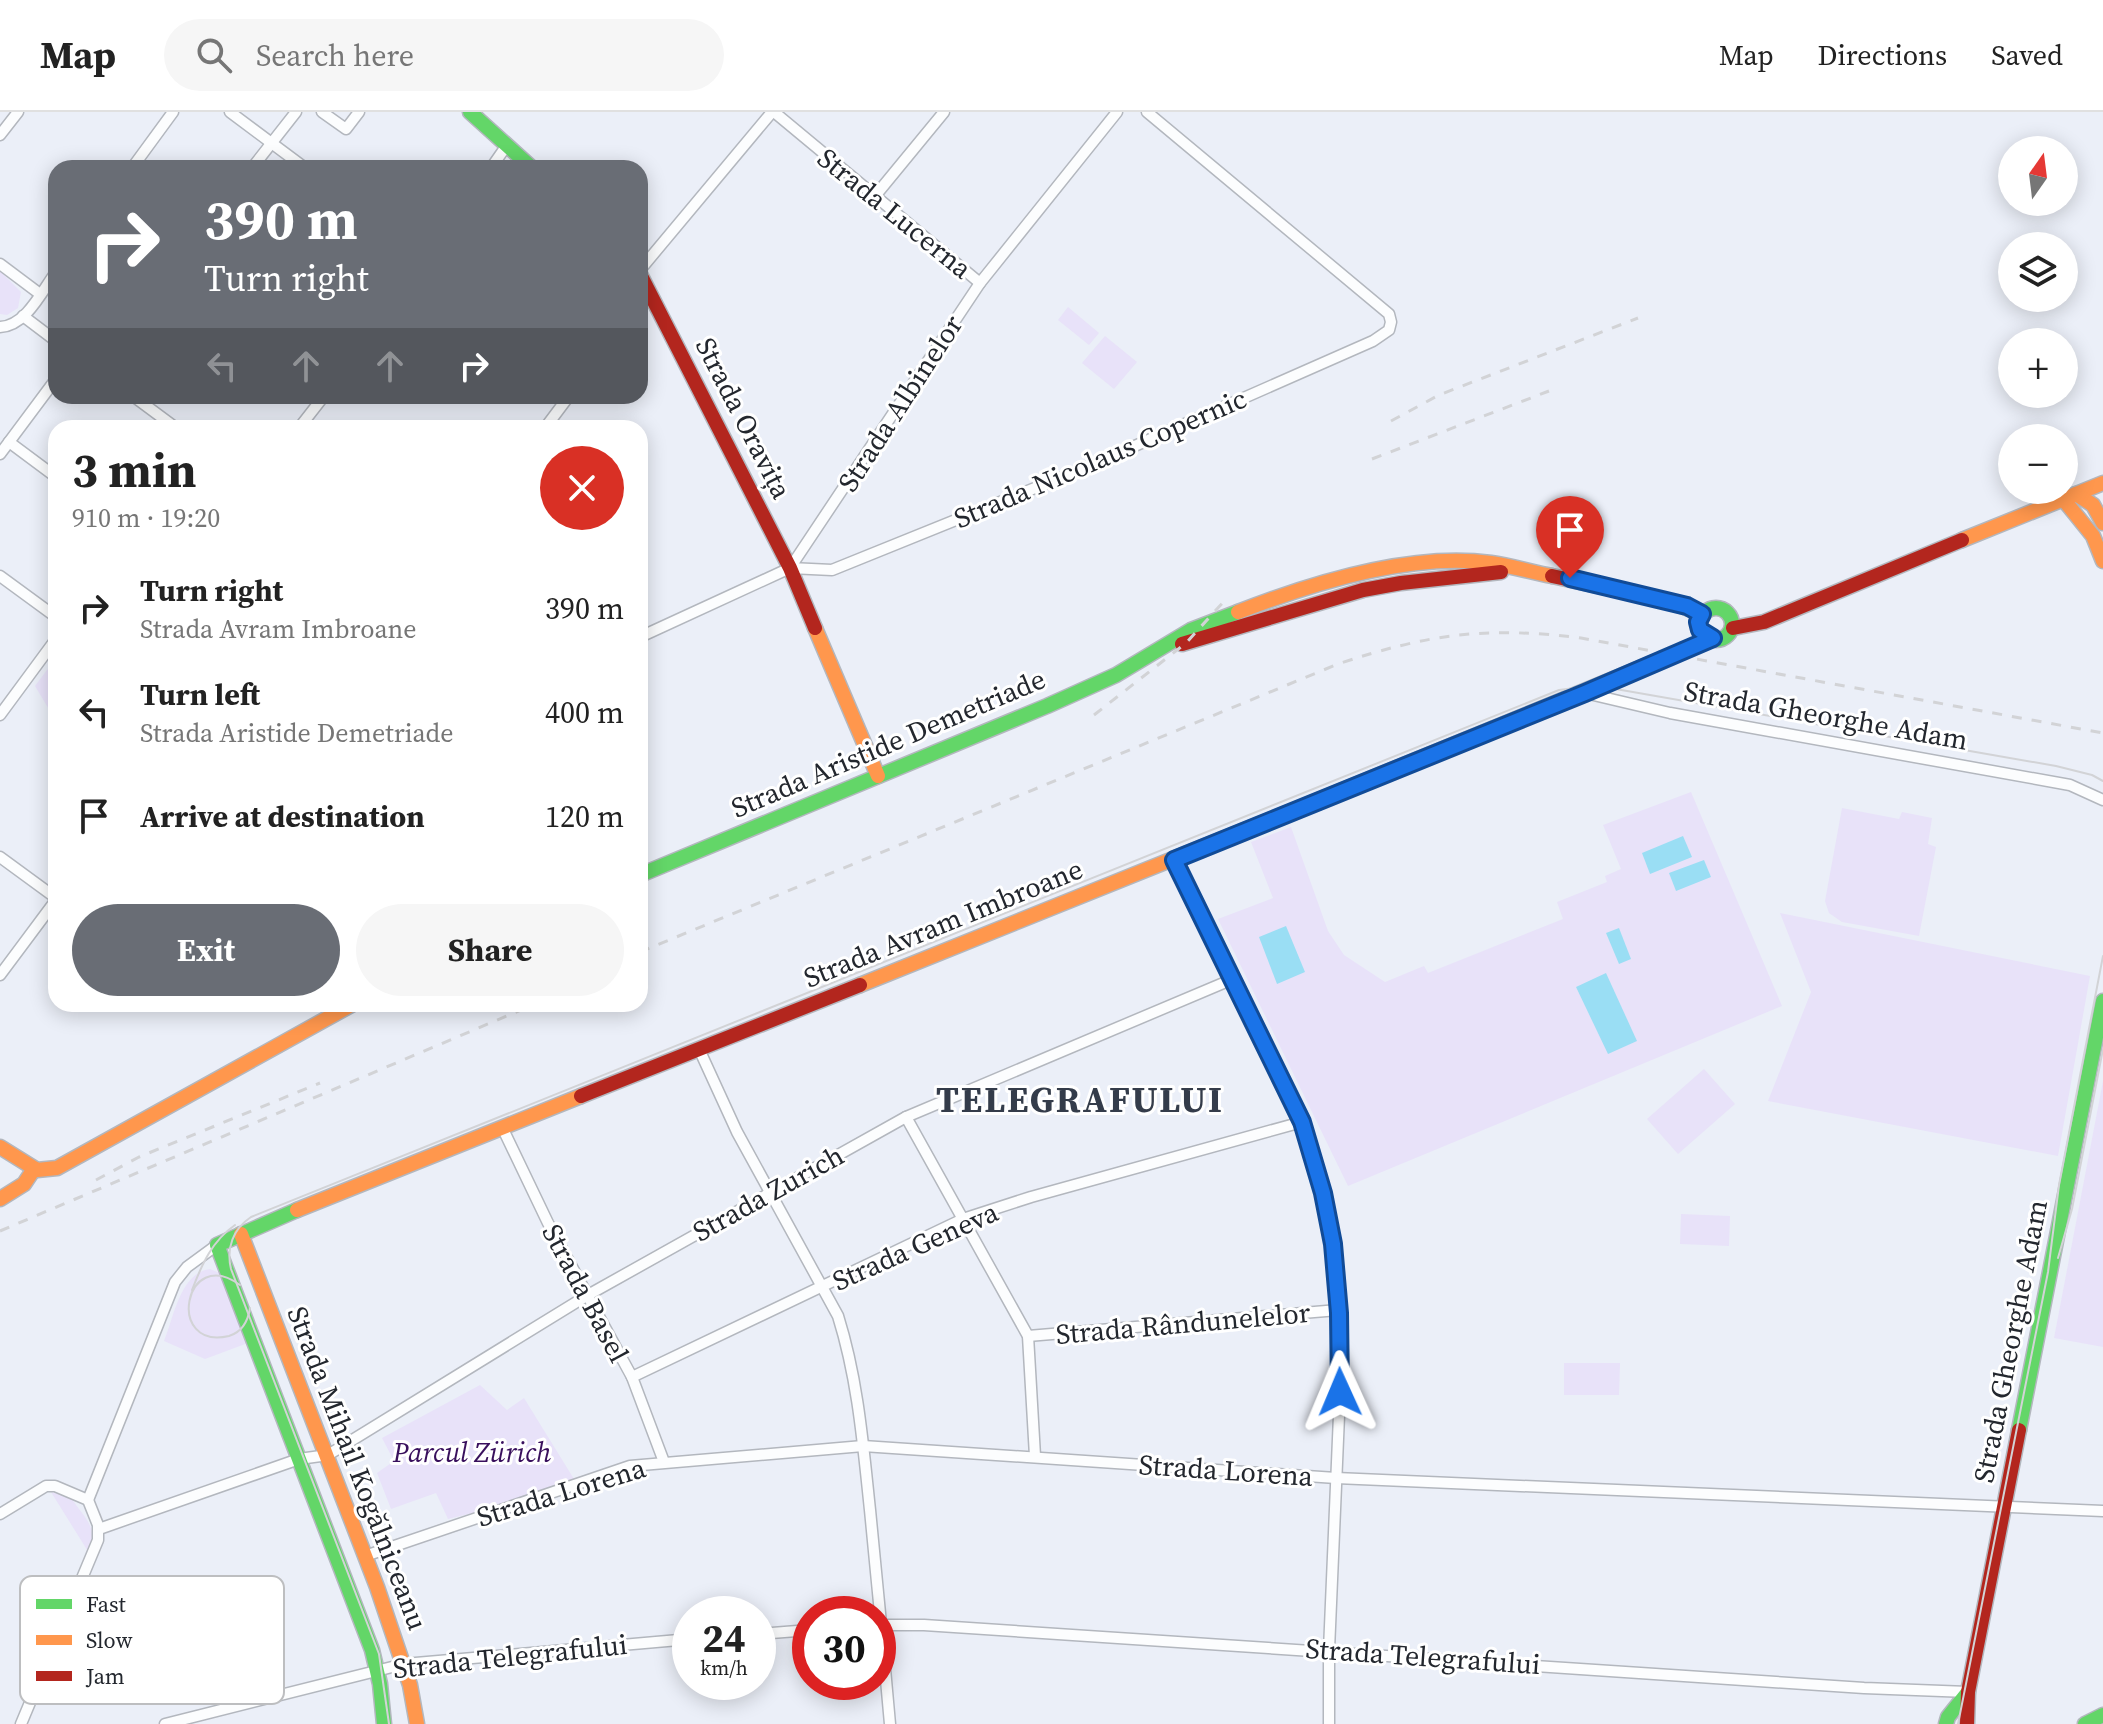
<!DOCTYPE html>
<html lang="en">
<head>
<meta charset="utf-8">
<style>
	:root { --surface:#fff; --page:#f6f6f6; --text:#222; --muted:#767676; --line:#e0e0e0; --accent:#696d75 }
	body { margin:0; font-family:"Source Serif 4",serif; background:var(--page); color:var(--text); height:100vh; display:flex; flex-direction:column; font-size:30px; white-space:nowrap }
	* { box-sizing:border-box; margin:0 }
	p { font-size:26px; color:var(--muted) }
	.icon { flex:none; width:44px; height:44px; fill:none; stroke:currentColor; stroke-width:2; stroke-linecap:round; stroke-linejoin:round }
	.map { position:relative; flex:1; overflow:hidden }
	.panel { position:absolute; left:48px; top:308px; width:600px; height:592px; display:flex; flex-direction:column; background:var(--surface); border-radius:24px; box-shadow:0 4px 20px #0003 }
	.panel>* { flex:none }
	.hud { position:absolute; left:48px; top:48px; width:600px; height:244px; border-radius:24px; box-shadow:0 4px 20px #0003; background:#696d75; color:#fff; overflow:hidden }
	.needle { width:52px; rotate:14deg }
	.fabs { position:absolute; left:1998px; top:24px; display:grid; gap:16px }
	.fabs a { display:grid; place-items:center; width:80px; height:80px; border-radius:50%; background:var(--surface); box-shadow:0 4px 20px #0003; font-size:40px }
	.speed { position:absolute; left:672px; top:1484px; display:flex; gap:16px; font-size:40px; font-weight:700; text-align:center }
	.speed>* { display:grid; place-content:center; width:104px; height:104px; border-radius:50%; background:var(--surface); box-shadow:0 4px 20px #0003; line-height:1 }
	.speed small { font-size:20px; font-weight:400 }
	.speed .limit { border:12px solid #d22; background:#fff; color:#111 }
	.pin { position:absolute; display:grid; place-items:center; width:68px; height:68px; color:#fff; margin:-82px -34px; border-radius:50% 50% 50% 0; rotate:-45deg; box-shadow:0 0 8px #0007 }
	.pin .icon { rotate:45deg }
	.me { position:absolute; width:88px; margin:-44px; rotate:359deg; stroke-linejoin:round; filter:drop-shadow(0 0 6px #0008) }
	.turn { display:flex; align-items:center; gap:28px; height:168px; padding:0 24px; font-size:36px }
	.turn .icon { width:104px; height:104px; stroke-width:2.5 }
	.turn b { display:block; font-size:56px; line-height:68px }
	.lanes { display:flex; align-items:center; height:76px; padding:0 24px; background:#0003; justify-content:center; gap:40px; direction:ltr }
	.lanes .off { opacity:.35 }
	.round { display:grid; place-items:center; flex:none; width:84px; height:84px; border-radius:42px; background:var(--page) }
	.headline { display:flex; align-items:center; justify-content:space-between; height:136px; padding:0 24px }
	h1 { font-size:48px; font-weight:700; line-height:60px }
	.primary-button { display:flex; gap:16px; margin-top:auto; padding:16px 24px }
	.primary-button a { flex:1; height:92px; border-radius:48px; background:var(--accent); color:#fff; font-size:32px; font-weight:700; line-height:92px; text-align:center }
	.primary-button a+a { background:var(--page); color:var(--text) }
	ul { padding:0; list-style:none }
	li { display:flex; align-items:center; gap:24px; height:104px; padding:0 24px }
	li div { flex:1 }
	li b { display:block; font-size:30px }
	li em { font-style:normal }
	header { display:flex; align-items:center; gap:48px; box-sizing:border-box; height:112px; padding:0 40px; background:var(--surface); border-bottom:2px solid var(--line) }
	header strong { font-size:38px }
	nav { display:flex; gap:44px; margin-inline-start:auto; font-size:28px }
	.search { width:560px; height:72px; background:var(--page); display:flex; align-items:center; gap:20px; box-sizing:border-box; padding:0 28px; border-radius:44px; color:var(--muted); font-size:30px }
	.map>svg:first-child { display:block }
	.green { fill:#e8e2f9 }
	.water { fill:#9adef4 }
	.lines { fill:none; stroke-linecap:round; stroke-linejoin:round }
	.street-casing { stroke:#b3b7be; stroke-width:13 }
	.fast-casing { stroke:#b3b7be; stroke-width:17 }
	.slow-casing { stroke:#b3b7be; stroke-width:17 }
	.jam-casing { stroke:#b3b7be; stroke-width:17 }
	.street { stroke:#fcfdfe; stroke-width:10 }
	.fast { stroke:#63d668; stroke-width:14 }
	.slow { stroke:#ff974d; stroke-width:14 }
	.jam { stroke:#b3261e; stroke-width:14 }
	.tram { stroke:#d2d3d6; stroke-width:2 }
	.rail { stroke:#d2d3d6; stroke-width:3; stroke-dasharray:10 10; stroke-linecap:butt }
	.route-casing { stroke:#114b97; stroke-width:20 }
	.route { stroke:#1a73e8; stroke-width:14 }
	.labels { text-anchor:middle; stroke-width:6; stroke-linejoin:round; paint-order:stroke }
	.street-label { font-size:28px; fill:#23272e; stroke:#fff }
	.park-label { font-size:28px; font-style:italic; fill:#39105d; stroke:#fff }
	.district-label { font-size:36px; font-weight:bold; letter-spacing:2px; fill:#343c4a; stroke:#fff }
	.key { fill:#fff; stroke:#bdbec0; stroke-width:2 }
	.key-label { font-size:22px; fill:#23272e }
</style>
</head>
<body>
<header>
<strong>Map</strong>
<div class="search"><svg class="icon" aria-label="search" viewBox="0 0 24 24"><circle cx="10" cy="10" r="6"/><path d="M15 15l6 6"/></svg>Search here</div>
<nav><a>Map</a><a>Directions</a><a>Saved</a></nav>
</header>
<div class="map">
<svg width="2103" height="1612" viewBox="0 0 2103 1612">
	<rect width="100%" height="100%" fill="#ebeff8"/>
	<g class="green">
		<polygon points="0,159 21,180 18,196 7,203 0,202"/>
		<polygon points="1068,195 1099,221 1089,233 1058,208"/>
		<polygon points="1105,224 1137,250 1114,277 1082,251"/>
		<polygon points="56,546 56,609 35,574"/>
		<polygon points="1691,680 1782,894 1348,1074 1218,807 1273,786 1251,730 1291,715 1328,819 1344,843 1385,870 1424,854 1428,861 1563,807 1557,790 1607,770 1605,764 1621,757 1603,713"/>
		<polygon points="1842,696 1899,707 1902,700 1932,706 1928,732 1936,735 1919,824 1842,810 1829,801 1825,789"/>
		<polygon points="1780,801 2090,864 2058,1044 1768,989 1811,880"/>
		<polygon points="1704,957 1735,992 1678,1042 1647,1007"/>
		<polygon points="2103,969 2103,1235 2054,1226"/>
		<polygon points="1681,1102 1730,1104 1729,1134 1680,1132"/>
		<path d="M210 1157 222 1162 248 1231 205 1247 164 1229C174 1205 180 1161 210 1157Z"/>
		<polygon points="1564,1251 1620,1251 1619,1283 1564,1283"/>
		<polygon points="480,1273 507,1298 524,1286 574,1367 485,1398 448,1407 436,1381 391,1397 377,1361 394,1349 382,1326"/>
		<path d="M51 1380 71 1386C86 1408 98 1414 89 1441Z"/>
	</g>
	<g class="water">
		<polygon points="1683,724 1692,745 1650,762 1642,741"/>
		<polygon points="1704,748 1711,765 1676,779 1669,761"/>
		<polygon points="1286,814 1305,860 1277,872 1259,825"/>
		<polygon points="1619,816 1631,847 1619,852 1606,821"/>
		<polygon points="1606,861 1637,929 1608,942 1576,875"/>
	</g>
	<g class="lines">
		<g class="street-casing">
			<g id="street">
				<polyline points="230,0 305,56"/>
				<polyline points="322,0 346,17 359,0"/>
				<polyline points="774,0 980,171"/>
				<polyline points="0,23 18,0"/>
				<polyline points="132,56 173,0"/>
				<polyline points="252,56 296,0"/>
				<polyline points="491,56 507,33"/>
				<polyline points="875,84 944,0"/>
				<polyline points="0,152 40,182"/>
				<polyline points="640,158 772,0"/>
				<polyline points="23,204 56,229"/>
				<path d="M0 215C26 214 42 179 56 160"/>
				<polyline points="133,284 176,316"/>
				<polyline points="299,316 324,284"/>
				<polyline points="545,316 569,284"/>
				<polyline points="9,330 56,365"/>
				<polyline points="0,342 56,267"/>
				<polyline points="790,456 832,458 1087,355 1373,229 1389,218 1391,210 1389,202 1147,0"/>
				<polyline points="0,464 56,505"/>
				<polyline points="640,525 790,456 980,171 1117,0"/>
				<polyline points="1585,581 1670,601 2070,673 2103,688"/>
				<polyline points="0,603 56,527"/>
				<polyline points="0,745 56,786"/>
				<polyline points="1174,748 1302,1010 1323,1081 1333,1132 1339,1201 1340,1280 1329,1538 1329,1612"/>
				<polyline points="0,863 56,788"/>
				<path d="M699 937 737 1020 838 1204C858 1268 863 1332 870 1398 877 1469 884 1541 890 1612"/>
				<polyline points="906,1005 1028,1224 1035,1344"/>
				<polyline points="502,1015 548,1111 632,1265 664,1350"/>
				<polyline points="1028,1224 1338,1198"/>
				<polyline points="632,1265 963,1107 1031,1085 1302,1010"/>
				<polyline points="88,1388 175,1170 187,1155 217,1133"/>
				<polyline points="0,1402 46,1374 55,1374 88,1388 98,1413 98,1428 21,1612"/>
				<polyline points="99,1417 299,1347 328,1343 588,1183 906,1005 1233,867"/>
				<polyline points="365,1444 630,1354 863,1334 1336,1366 2103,1399"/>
				<polyline points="878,1513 924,1513 1864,1576 1968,1580"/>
				<polyline points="758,1522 810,1518"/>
				<polyline points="165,1612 404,1552 690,1527"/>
			</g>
		</g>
		<g class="fast-casing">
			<g id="fast">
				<polyline points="470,0 532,56"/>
				<circle cx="1716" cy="512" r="16"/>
				<polyline points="1287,701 1713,526"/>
				<polyline points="640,763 1047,594 1116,563 1191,518 1238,500"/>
				<polyline points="297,1098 217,1133 372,1538 380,1572 384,1612"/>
				<polyline points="2019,1318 2103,889"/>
				<polyline points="1946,1612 1948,1605 1968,1580"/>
				<polyline points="2085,1612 2103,1603"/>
			</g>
		</g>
		<g class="slow-casing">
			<g id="slow">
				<polyline points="2076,382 2103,371"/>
				<polyline points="2064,388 2093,424 2103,449"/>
				<polyline points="1962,428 2076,382 2093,393 2103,411"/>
				<path d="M1238 500C1312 471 1411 440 1491 451 1511 454 1532 460 1552 464"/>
				<polyline points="815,516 878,664"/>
				<polyline points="860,873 1287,701"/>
				<polyline points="0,1035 37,1058 57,1056 353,892"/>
				<polyline points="0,1087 24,1072 34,1057"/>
				<polyline points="297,1098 581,984"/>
				<polyline points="241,1122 377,1475 410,1573 417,1612"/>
			</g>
		</g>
		<g class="jam-casing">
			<g id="jam">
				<polyline points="640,162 790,456 815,516"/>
				<polyline points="1552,464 1669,489 1702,502"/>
				<polyline points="1733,516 1764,510 1962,428"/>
				<polyline points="1182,532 1363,478 1401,471 1501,460"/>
				<polyline points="581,984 860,873"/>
				<polyline points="1967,1612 1968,1580 2019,1318"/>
			</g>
		</g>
		<use href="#street" class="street"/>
		<use href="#fast" class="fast"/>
		<use href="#slow" class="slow"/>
		<use href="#jam" class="jam"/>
		<g class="tram">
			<polyline points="2058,1146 2072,1097 2103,937"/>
			<path d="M240 1173C184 1132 165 1239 229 1224 242 1220 248 1209 250 1196"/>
			<path d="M192 1178C202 1152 212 1129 235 1113"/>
			<path d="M389 1612 379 1542 231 1157C226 1136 233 1117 251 1105L1559 578 1583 575 1610 576 2056 654 2092 663 2103 669"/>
			<polyline points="1958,1612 2048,1160 2059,1073 2103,844"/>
		</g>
		<g class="rail">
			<polyline points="1391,309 1439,283 1638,206"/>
			<polyline points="1372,347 1549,279"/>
			<polyline points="1094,603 1186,531 1227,486"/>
			<path d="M640 840 1338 552C1428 522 1486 514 1581 526L2103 621"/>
			<polyline points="96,1068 139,1045 320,971"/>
			<polyline points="0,1119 535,892"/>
		</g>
	</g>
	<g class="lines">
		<g class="route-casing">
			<polyline id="route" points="1340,1280 1339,1201 1333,1132 1323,1081 1302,1010 1174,748 1585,581 1713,526 1700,518 1698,510 1702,502 1687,494 1570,466"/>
		</g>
		<use href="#route" class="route"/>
	</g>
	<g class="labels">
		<g class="street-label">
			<text transform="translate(895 101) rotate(39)" y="10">Strada Lucerna</text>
			<text transform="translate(900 291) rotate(-57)" y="10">Strada Albinelor</text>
			<text transform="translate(744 306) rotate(63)" y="10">Strada Oravița</text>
			<text transform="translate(1100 346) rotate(-23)" y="10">Strada Nicolaus Copernic</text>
			<text transform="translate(1826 603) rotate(10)" y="10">Strada Gheorghe Adam</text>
			<text transform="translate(888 631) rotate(-23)" y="10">Strada Aristide Demetriade</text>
			<text transform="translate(943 811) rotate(-22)" y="10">Strada Avram Imbroane</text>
			<text transform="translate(768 1081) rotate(-29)" y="10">Strada Zurich</text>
			<text transform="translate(915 1134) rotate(-24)" y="10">Strada Geneva</text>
			<text transform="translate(586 1181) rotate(62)" y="10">Strada Basel</text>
			<text transform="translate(1183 1211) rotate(-5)" y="10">Strada Rândunelelor</text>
			<text transform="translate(2010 1229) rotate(-79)" y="10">Strada Gheorghe Adam</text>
			<text transform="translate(358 1356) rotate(69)" y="10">Strada Mihail Kogălniceanu</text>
			<text transform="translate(1226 1358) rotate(4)" y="10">Strada Lorena</text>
			<text transform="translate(561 1380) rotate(-17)" y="10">Strada Lorena</text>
			<text transform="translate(510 1544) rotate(-6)" y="10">Strada Telegrafului</text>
			<text transform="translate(1423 1544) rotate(4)" y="10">Strada Telegrafului</text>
		</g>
		<g class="park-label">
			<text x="472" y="1350">Parcul Zürich</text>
		</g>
		<g class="district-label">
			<text x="1080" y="1000">TELEGRAFULUI</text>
		</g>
	</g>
	<rect x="20" y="1464" width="264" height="128" rx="12" class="key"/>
	<rect x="36" y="1487" width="36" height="10" fill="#63d668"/>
	<rect x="36" y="1523" width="36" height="10" fill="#ff974d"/>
	<rect x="36" y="1559" width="36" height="10" fill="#b3261e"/>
	<g class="key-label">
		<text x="86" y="1500">Fast</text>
		<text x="86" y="1536">Slow</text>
		<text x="86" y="1572">Jam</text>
	</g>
</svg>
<div class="fabs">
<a><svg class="needle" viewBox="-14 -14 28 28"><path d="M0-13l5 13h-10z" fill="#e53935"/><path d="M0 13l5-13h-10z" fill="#767676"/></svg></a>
<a><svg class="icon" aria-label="layers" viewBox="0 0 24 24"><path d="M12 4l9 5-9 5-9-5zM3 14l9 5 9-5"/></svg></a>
<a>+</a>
<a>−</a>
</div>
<div class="speed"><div>24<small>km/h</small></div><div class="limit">30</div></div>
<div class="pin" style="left:1570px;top:466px;background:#d93025"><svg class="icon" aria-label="arrive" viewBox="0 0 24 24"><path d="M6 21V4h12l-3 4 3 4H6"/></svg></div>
<svg class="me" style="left:1340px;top:1280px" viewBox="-20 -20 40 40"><path d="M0-17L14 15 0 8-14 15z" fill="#1a73e8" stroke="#fff" stroke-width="4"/></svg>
<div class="hud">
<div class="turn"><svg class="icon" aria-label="right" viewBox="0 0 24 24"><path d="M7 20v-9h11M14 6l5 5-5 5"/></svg><div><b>390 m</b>Turn right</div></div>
<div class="lanes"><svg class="icon off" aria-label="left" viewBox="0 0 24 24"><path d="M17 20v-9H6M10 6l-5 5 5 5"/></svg><svg class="icon off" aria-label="ahead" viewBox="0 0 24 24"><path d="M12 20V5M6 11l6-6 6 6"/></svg><svg class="icon off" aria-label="ahead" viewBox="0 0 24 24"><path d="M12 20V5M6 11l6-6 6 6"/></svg><svg class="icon" aria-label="right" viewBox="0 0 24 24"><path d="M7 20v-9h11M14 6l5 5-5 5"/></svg></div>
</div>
<section class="panel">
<div class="headline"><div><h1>3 min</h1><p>910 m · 19:20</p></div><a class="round" style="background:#d93025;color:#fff"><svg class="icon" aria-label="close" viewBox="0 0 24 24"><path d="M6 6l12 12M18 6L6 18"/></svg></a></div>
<ul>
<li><svg class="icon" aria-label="right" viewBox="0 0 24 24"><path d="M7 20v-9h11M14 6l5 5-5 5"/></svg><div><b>Turn right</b><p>Strada Avram Imbroane</p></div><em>390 m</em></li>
<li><svg class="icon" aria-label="left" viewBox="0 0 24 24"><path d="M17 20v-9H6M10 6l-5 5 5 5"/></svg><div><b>Turn left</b><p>Strada Aristide Demetriade</p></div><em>400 m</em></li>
<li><svg class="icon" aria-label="arrive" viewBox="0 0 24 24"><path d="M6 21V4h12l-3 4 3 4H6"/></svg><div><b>Arrive at destination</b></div><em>120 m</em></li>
</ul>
<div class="primary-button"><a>Exit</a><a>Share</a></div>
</section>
</div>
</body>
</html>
